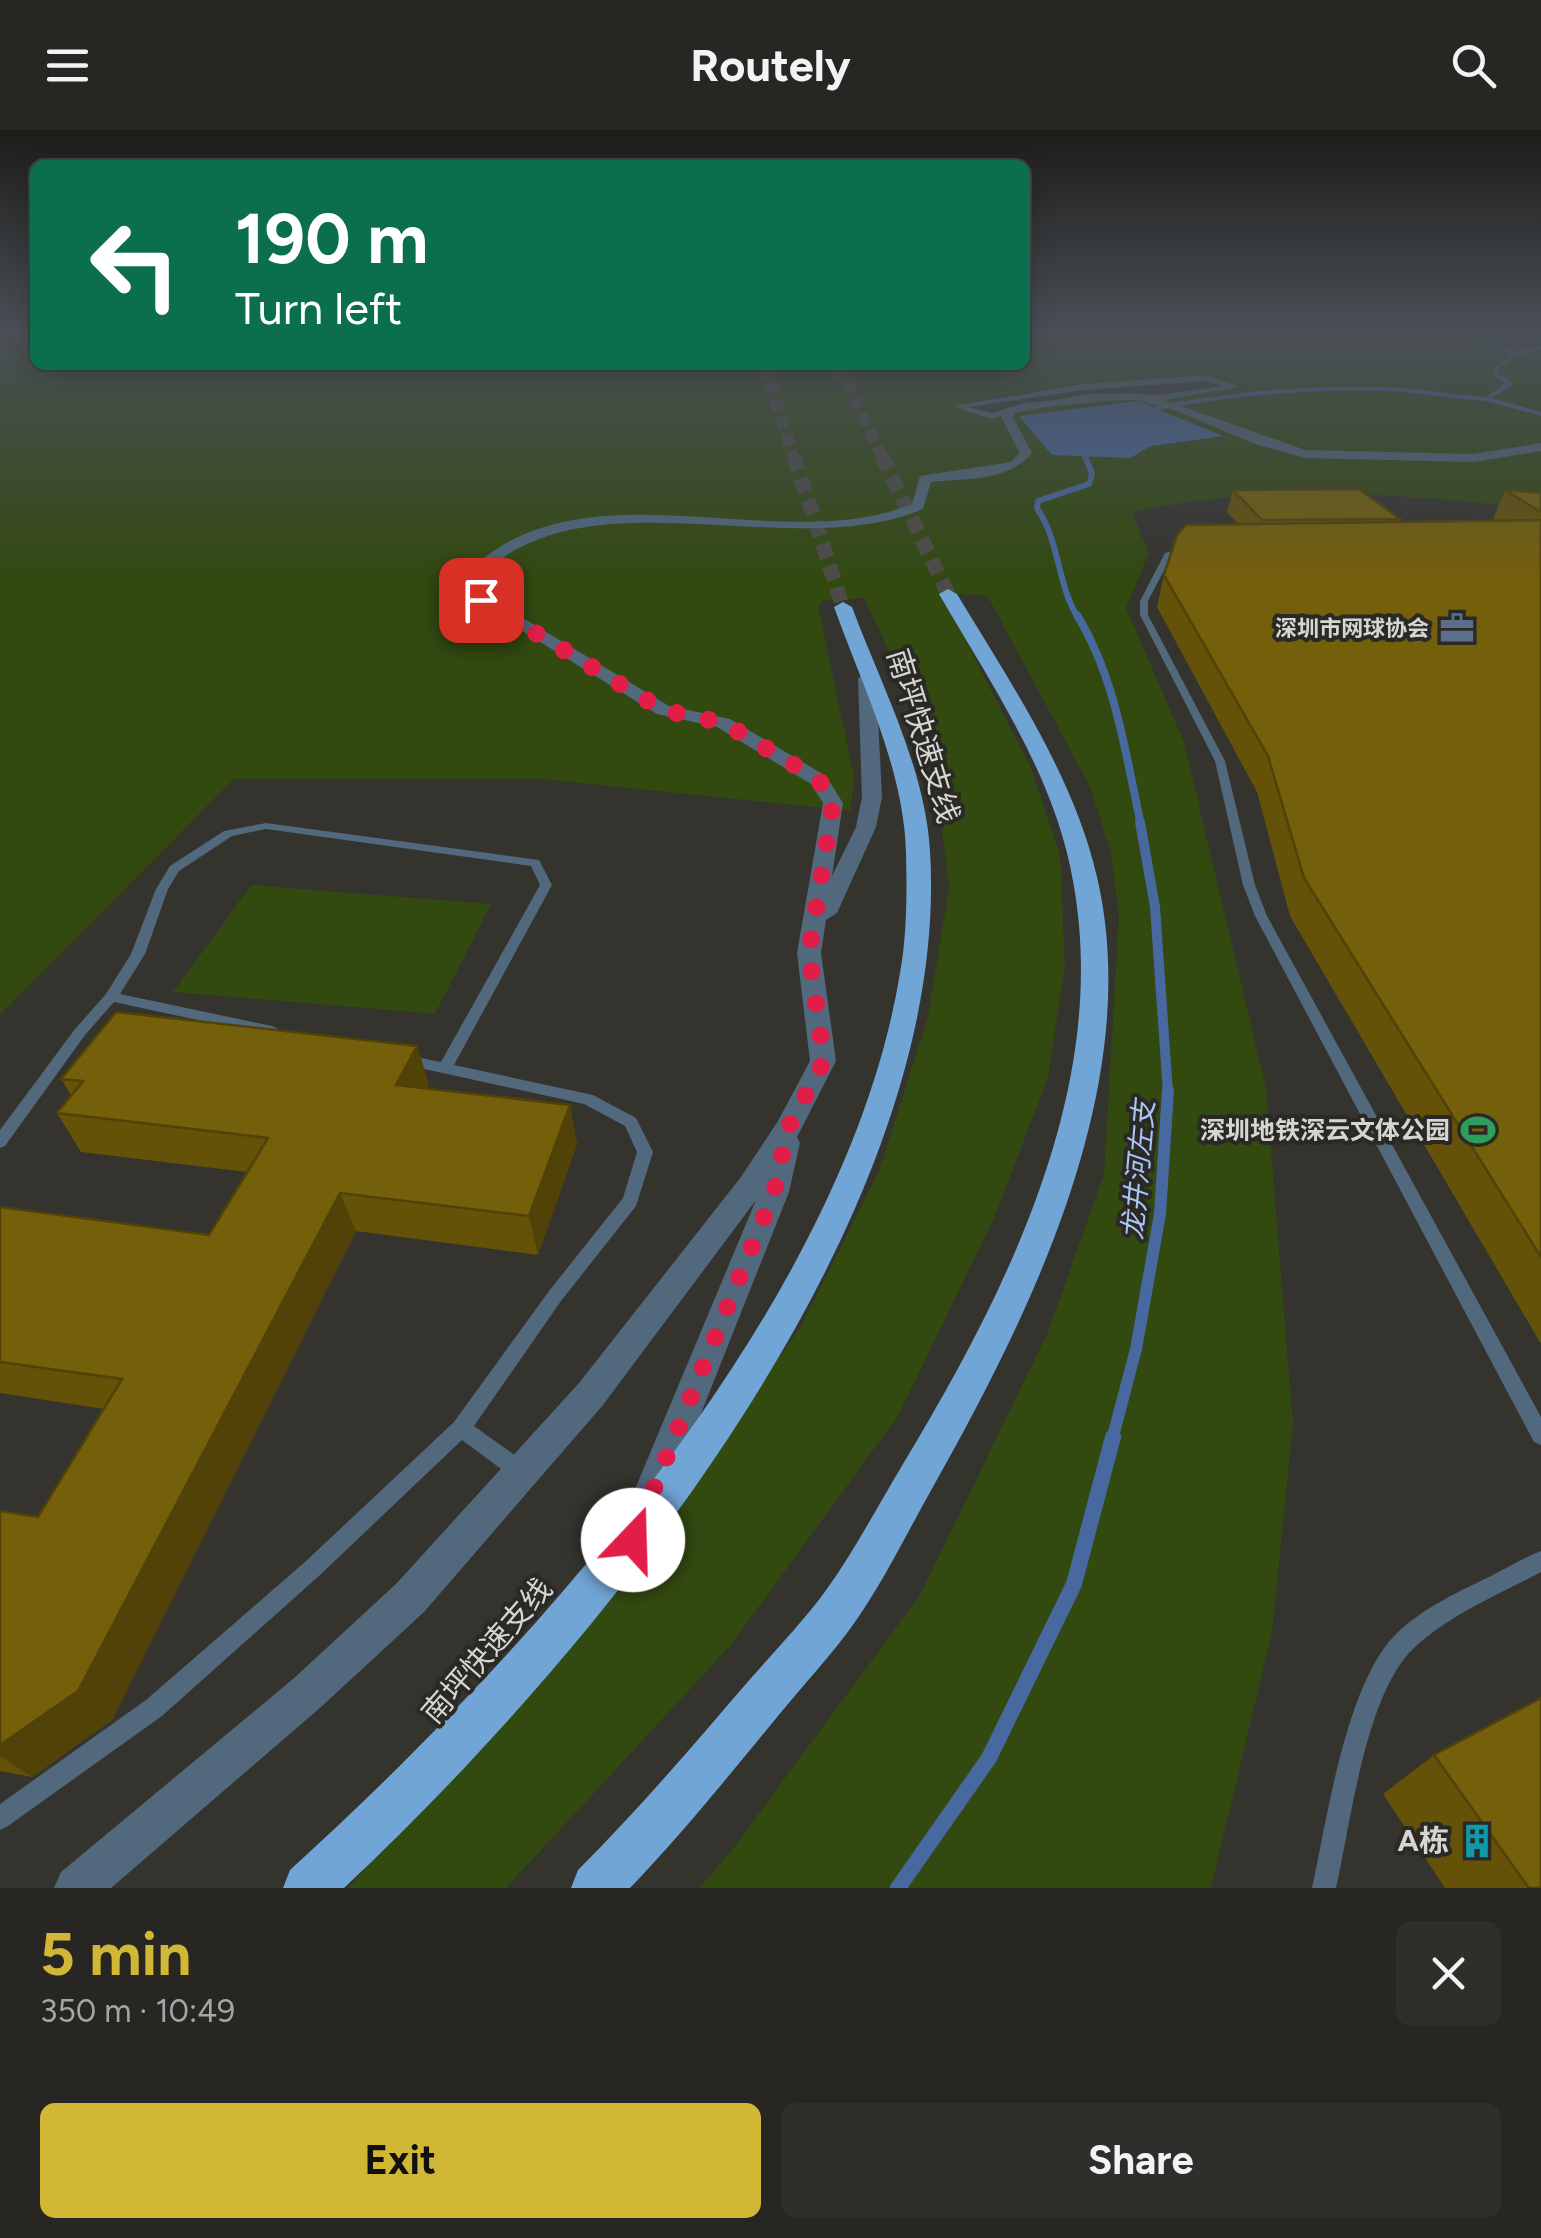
<!DOCTYPE html>
<html lang="en">
<head>
<meta charset="utf-8">
<style>
	:root { --surface:#272622; --page:#2f2e2a; --text:#f1f3f6; --muted:#a4a5a5; --line:#434340; --accent:#d1b736 }
	body { margin:0; font-family:Figtree,"Noto Sans SC",sans-serif; background:var(--page); color:var(--text); height:100vh; display:flex; flex-direction:column; font-size:38px; white-space:nowrap }
	* { box-sizing:border-box; margin:0 }
	p { font-size:32px; color:var(--muted) }
	.icon { flex:none; width:55px; height:55px; fill:none; stroke:currentColor; stroke-width:2; stroke-linecap:round; stroke-linejoin:round }
	.map { position:relative; height:1758px; overflow:hidden }
	.panel { display:flex; flex-direction:column; background:var(--surface); flex:1 }
	.panel>* { flex:none }
	.guide { position:absolute; left:30px; top:30px; width:1000px; height:210px; border-radius:15px; box-shadow:0 5px 25px #0003,0 0 0 2px var(--line); background:#0b6e4f; color:#fff; overflow:hidden }
	.pin { position:absolute; display:grid; place-items:center; width:85px; height:85px; color:#fff; margin:-42px; border-radius:20px; box-shadow:0 5px 15px #0006 }
	.me { position:absolute; width:110px; margin:-55px; rotate:21deg; stroke-linejoin:round; filter:drop-shadow(0 0 8px #0008) }
	.turn { display:flex; align-items:center; gap:35px; height:210px; padding:0 40px; font-size:45px }
	.turn .icon { width:130px; height:130px; stroke-width:2.5 }
	.turn b { display:block; font-size:70px; line-height:85px }
	.round { display:grid; place-items:center; flex:none; width:105px; height:105px; border-radius:15px; background:var(--page) }
	.headline { display:flex; align-items:center; justify-content:space-between; height:170px; padding:0 40px }
	h1 { font-size:60px; font-weight:700; line-height:75px; color:var(--accent) }
	.cta { display:flex; gap:20px; margin-top:auto; padding:20px 40px }
	.cta a { flex:1; height:115px; border-radius:15px; background:var(--accent); color:#111; font-size:40px; font-weight:700; line-height:115px; text-align:center }
	.cta a+a { background:var(--page); color:var(--text) }
	header { display:flex; justify-content:space-between; align-items:center; height:130px; padding:0 40px; background:var(--surface); font-size:45px; font-weight:700 }
	.map>svg:first-child { display:block }
	.green { fill:#324910; fill-rule:evenodd }
	.water { fill:#4868a0 }
	.lines { fill:none; stroke-linecap:round; stroke-linejoin:round }
	.stream-far5 { stroke:#4868a0; stroke-width:4 }
	.stream-far4 { stroke:#4868a0; stroke-width:6 }
	.stream-far3 { stroke:#4868a0; stroke-width:8 }
	.stream-far2 { stroke:#4868a0; stroke-width:10 }
	.stream-far1 { stroke:#4868a0; stroke-width:12 }
	.stream { stroke:#4868a0; stroke-width:16 }
	.trunk-tunnel-far1 { stroke:#4c4b47; stroke-width:12; stroke-dasharray:12 6; stroke-linecap:butt }
	.trunk-tunnel { stroke:#4c4b47; stroke-width:15; stroke-dasharray:15 8; stroke-linecap:butt }
	.service { fill:#51687d; fill-rule:evenodd }
	.pedestrian { fill:#51687d; fill-rule:evenodd }
	.minor { fill:#51687d; fill-rule:evenodd }
	.trunk { fill:#71a5d5; fill-rule:evenodd }
	.wall { fill:#645209 }
	.shaded-wall { fill:#514208 }
	.building { fill:#745f0b; stroke:#514208; stroke-width:2.5 }
	.route { stroke:#e11d48; stroke-width:18; stroke-dasharray:0 32.4 }
	.labels { text-anchor:middle; stroke-width:8; stroke-linejoin:round; paint-order:stroke }
	.far-poi-label { font-size:22px; font-weight:bold; fill:#d6d5d2; stroke:#2a2925; text-anchor:end }
	.poi-label { font-size:25px; font-weight:bold; fill:#d6d5d2; stroke:#2a2925; text-anchor:end }
	.water-label { font-size:28px; font-style:italic; fill:#a9c6f7; stroke:#2a2925 }
	.near-street-label { font-size:30px; fill:#d6d5d2; stroke:#2a2925 }
	.near-poi-label { font-size:30px; font-weight:bold; fill:#d6d5d2; stroke:#2a2925; text-anchor:end }
</style>
</head>
<body>
<header><svg class="icon" aria-label="menu" viewBox="0 0 24 24"><path d="M4 6h16M4 12h16M4 18h16"/></svg>Routely<svg class="icon" aria-label="search" viewBox="0 0 24 24"><circle cx="10" cy="10" r="6"/><path d="M15 15l6 6"/></svg></header>
<div class="map">
<svg width="1541" height="1758" viewBox="0 0 1541 1758">
	<rect width="100%" height="100%" fill="#34332e"/>
	<g class="green">
		<path d="M0 204H35V235H1025V204H1541V379C1402 364 1270 352 1132 382L1149 423 1126 478 1184 612 1266 958 1293 1294 1272 1503 1211 1758H699L732 1720 920 1465 1048 1202 1104 1044 1119 785 1110 720 1090 657 987 465 942 464 1031 638 1060 724 1065 834 1048 948 994 1088 898 1286 730 1516 506 1758H348L619 1455 800 1198 880 1039 928 886 949 758 938 666 913 572 864 468 824 470 818 476 854 646 851 681 542 649H234L0 885ZM1207 248 1232 257 1159 268 1126 266 1025 276 990 285 959 275C1038 253 1126 254 1207 248ZM1138 271 1220 306 1151 316 1020 286Z"/>
		<polygon points="251,755 491,774 435,884 173,862"/>
	</g>
	<polygon class="water" points="1138,271 1223,306 1151,316 1130,328 1052,325 1019,286"/>
	<g class="lines">
		<g class="stream-far5">
			<polyline points="1471,204 1515,224"/>
			<polyline points="1487,269 1541,284"/>
			<path d="M1156 278C1232 264 1309 256 1387 259 1421 260 1453 268 1487 269L1510 253 1496 245V238L1515 224 1541 217"/>
		</g>
		<path class="stream-far4" d="M1078 488C1057 454 1060 412 1037 378L1038 371 1089 354 1092 344 1085 326"/>
		<path class="stream-far3" d="M1077 485C1116 549 1125 622 1141 695"/>
		<polyline class="stream-far2" points="1140,692 1155,777 1168,963"/>
		<polyline class="stream-far1" points="1112,1310 1136,1219 1160,1084 1168,960"/>
		<polyline class="stream" points="898,1758 989,1628 1074,1454 1113,1307"/>
		<g class="trunk-tunnel-far1">
			<polyline points="764,235 794,328"/>
			<polyline points="838,235 883,328"/>
		</g>
		<g class="trunk-tunnel">
			<polyline points="794,326 843,477"/>
			<polyline points="882,326 948,464"/>
		</g>
		<g class="service">
			<polygon points="1189,416 1192,416 1192,420 1171,427 1148,471 1148,485 1225,631 1255,755 1267,786 1541,1287 1541,1315 1534,1312 1255,786 1243,755 1215,631 1140,485 1140,471 1165,423"/>
			<polygon points="266,693 539,730 552,755 454,935 593,965 636,988 653,1022 636,1076 561,1171 474,1296 530,1336 533,1343 530,1350 523,1353 516,1350 462,1310 320,1445 162,1586 8,1696 0,1700 0,1674 146,1570 306,1431 454,1292 549,1161 623,1068 637,1022 625,996 584,974 406,935 401,934 399,930 401,926 406,925 441,932 540,755 531,736 266,699 232,706 179,741 168,759 145,824 120,864 272,896 277,898 279,901 277,904 272,906 114,872 85,905 5,1016 0,1018 0,1000 75,899 106,864 131,824 156,759 170,736 224,701"/>
			<path d="M1541 1421V1442C1498 1465 1451 1484 1415 1517 1365 1563 1351 1693 1336 1758H1312C1327 1689 1346 1555 1395 1505 1422 1478 1460 1461 1493 1445 1509 1437 1525 1427 1541 1421Z"/>
		</g>
		<path class="pedestrian" d="M1207 245 1239 257 1159 271 1126 269 1026 279 991 289 953 276 1084 254ZM1206 251 1223 256 1159 265 1126 263 1025 273 991 283 969 277 1084 260Z"/>
		<path class="minor" d="M1089 264H1135L1161 269 1305 320 1473 324 1541 313V321L1473 332 1305 328 1258 315 1174 280 1135 270 1072 272 1015 283 1013 287 1032 323C1008 352 966 348 931 352L923 379C791 435 586 340 481 446L488 467 669 576 730 589 826 646 843 673 832 746 856 697 862 667 858 548 867 543 876 548 882 667 876 697 837 783 826 790 821 823 836 931 797 1007 800 1013 789 1062 661 1384 648 1389 635 1384 630 1371 756 1070 603 1275 424 1482 321 1577 111 1758H54L61 1742 293 1549 396 1454 579 1253 741 1047 778 991 810 931 797 823 823 673 811 654 717 597 657 584 475 472 468 442C583 328 779 429 912 374L920 346 1011 332 1020 323 1001 287 1007 279Z"/>
		<g class="trunk">
			<path d="M948 459 957 464C1011 554 1073 644 1097 747 1145 952 1032 1181 934 1355 908 1401 885 1449 855 1492 832 1525 803 1555 778 1586 730 1644 683 1703 630 1758H571L578 1740C637 1681 691 1618 745 1555 772 1524 800 1495 824 1463 854 1422 877 1377 903 1334 1006 1163 1111 957 1073 751 1055 646 991 554 939 464Z"/>
			<path d="M843 472 852 477C881 555 925 637 930 721 953 1090 599 1519 344 1758H283L290 1740C532 1520 846 1175 900 843 907 805 907 761 906 723 904 639 862 555 834 477Z"/>
		</g>
	</g>
	<g class="wall">
		<polygon points="1233,360 1400,389 1399,392 1496,391 1493,389 1505,360 1541,363 1541,1214 1290,786 1257,662 1157,477 1164,445 1239,395 1227,382"/>
		<polygon points="61,949 429,954 426,959 570,975 577,1014 538,1125 356,1101 112,1590 32,1647 0,1641 0,1381 38,1387 104,1279 0,1263 0,1077 209,1105 247,1042 81,1022 57,983 71,965"/>
		<polygon points="1434,1625 1541,1758 1445,1758 1383,1664"/>
	</g>
	<g class="shaded-wall">
		<polygon points="417,916 429,954 409,994 396,955"/>
		<polygon points="570,975 577,1014 538,1125 529,1086"/>
		<polygon points="340,1063 356,1101 112,1590 32,1647 0,1626 0,1615"/>
	</g>
	<g class="building">
		<polygon points="1359,359 1400,389 1262,390 1233,360"/>
		<polygon points="1505,360 1541,363 1541,381 1539,381"/>
		<polygon points="1541,390 1541,1127 1304,748 1268,626 1164,445 1177,405 1186,395"/>
		<polygon points="116,882 417,916 396,955 570,975 529,1086 340,1063 78,1561 0,1615 0,1381 38,1387 122,1249 0,1232 0,1077 209,1105 268,1008 57,983 83,951 61,949"/>
		<polygon points="1541,1568 1541,1758 1529,1758 1434,1625"/>
	</g>
	<linearGradient id="sky" x2="0" y2="1"><stop stop-color="#1d1c19"/><stop offset="0.45" stop-color="#4a5057"/><stop offset="1" stop-color="#4a5057" stop-opacity="0"/></linearGradient>
	<rect width="1541" height="450" fill="url(#sky)"/>
	<g class="lines">
		<polyline class="route" points="481,470 663,580 724,593 819,650 833,673 809,823 824,931 788,998 774,1062 633,1410"/>
	</g>
	<defs>
		<g id="office-bare" transform="scale(2.7)"><path d="M-6-3h4V-5.5h4V-3h4V5H-6ZM-1-4.5V-3h2v-1.5ZM-6 0V1H6V0Z" fill="#5c6f8a" stroke="#2a2925" stroke-width="2.5" paint-order="stroke"/></g>
		<g id="stadium-bare" transform="scale(2.7)"><path d="M0-5a6.5 5 0 1 0 0 10a6.5 5 0 1 0 0-10ZM-3.5-1.8h7v3.6h-7Z" fill="#2e9e5b" stroke="#2a2925" stroke-width="2.5" paint-order="stroke"/></g>
		<g id="building-bare" transform="scale(2.7)"><path d="M-4-6H4V6H1V3H-1V6H-4ZM-2.5-4.3h1.7v1.8h-1.7ZM.8-4.3h1.7v1.8H.8ZM-2.5-1h1.7V.8h-1.7ZM.8-1h1.7V.8H.8Z" fill="#0f9aa8" stroke="#2a2925" stroke-width="2.5" paint-order="stroke"/></g>
	</defs>
	<g fill-rule="evenodd">
		<use href="#office-bare" x="1457" y="498"/>
		<use href="#stadium-bare" x="1478" y="1000"/>
		<use href="#building-bare" x="1477" y="1711"/>
	</g>
	<g class="labels">
		<g class="far-poi-label">
			<text x="1429" y="506">深圳市网球协会</text>
		</g>
		<g class="poi-label">
			<text x="1450" y="1009">深圳地铁深云文体公园</text>
		</g>
		<g class="water-label">
			<text transform="translate(1138 1040) rotate(-85)" y="10">龙井河左支</text>
		</g>
		<g class="near-street-label">
			<text transform="translate(923 606) rotate(73)" y="10">南坪快速支线</text>
			<text transform="translate(487 1521) rotate(-49)" y="10">南坪快速支线</text>
		</g>
		<g class="near-poi-label">
			<text x="1449" y="1721">A栋</text>
		</g>
	</g>
</svg>
<div class="pin" style="left:481px;top:470px;background:#d93025"><svg class="icon" aria-label="arrive" viewBox="0 0 24 24"><path d="M6 21V4h12l-3 4 3 4H6"/></svg></div>
<svg class="me" style="left:633px;top:1410px" viewBox="-20 -20 40 40"><circle r="19" fill="#fff"/><path d="M0-13L10 11 0 6-10 11z" fill="#e11d48"/></svg>
<div class="guide">
<div class="turn"><svg class="icon" aria-label="left" viewBox="0 0 24 24"><path d="M17 20v-9H6M10 6l-5 5 5 5"/></svg><div><b>190 m</b>Turn left</div></div>
</div>
</div>
<section class="panel">
<div class="headline"><div><h1>5 min</h1><p>350 m · 10:49</p></div><a class="round"><svg class="icon" aria-label="close" viewBox="0 0 24 24"><path d="M6 6l12 12M18 6L6 18"/></svg></a></div>
<div class="cta"><a>Exit</a><a>Share</a></div>
</section>
</body>
</html>
